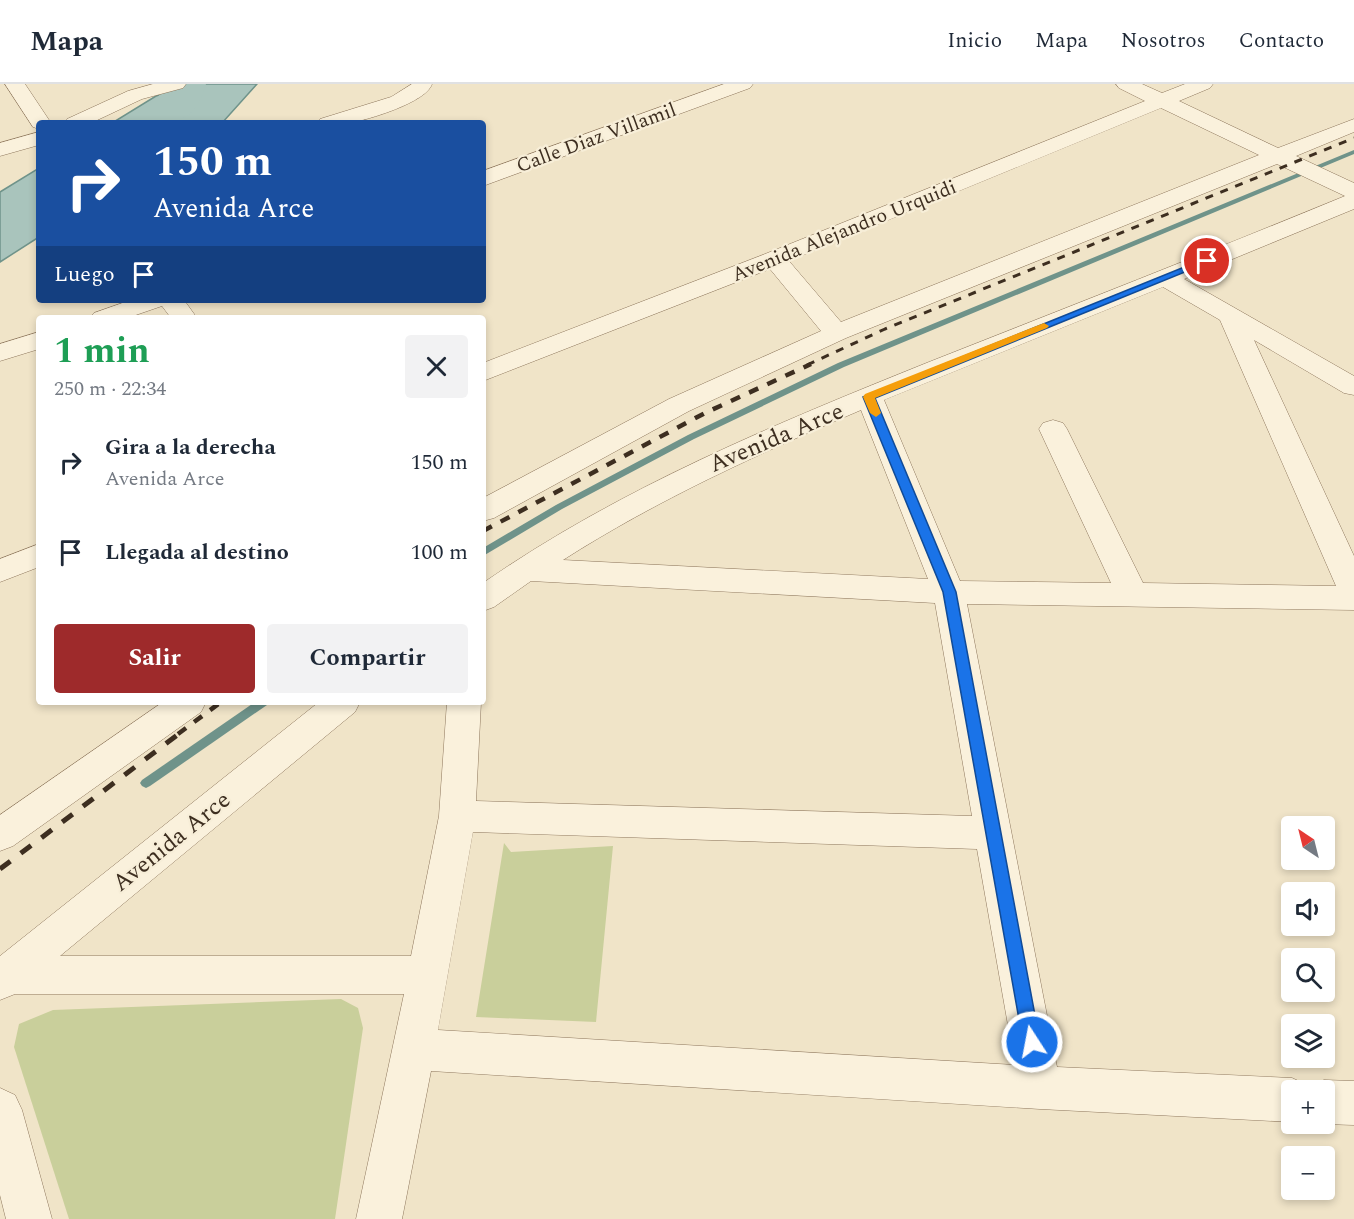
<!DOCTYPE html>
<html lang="es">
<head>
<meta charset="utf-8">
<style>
	:root { --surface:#fff; --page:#f2f2f3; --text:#1f2937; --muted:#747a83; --line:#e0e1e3; --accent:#9e2a2b }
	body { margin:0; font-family:Spectral,serif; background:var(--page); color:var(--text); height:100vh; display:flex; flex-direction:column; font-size:22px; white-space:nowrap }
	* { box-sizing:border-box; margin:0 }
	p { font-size:20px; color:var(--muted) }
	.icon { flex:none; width:33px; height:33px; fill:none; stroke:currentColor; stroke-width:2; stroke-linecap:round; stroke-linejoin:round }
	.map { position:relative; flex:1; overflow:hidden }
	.details { position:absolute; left:36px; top:231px; width:450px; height:390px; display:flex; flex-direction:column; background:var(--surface); border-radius:6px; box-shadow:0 3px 9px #0003 }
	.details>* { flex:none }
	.top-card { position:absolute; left:36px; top:36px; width:450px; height:183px; border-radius:6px; box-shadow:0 3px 9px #0003; background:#1a4fa0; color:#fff; overflow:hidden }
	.needle { width:39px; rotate:325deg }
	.controls { position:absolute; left:1281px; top:732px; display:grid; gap:12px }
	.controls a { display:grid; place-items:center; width:54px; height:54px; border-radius:6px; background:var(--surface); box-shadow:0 3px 9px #0003; font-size:30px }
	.pin { position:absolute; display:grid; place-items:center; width:51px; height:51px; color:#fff; margin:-26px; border:3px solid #fff; border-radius:50%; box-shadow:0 2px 6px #0007 }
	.me { position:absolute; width:66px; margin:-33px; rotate:349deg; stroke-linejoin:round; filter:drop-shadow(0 0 4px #0008) }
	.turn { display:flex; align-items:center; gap:21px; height:126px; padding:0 18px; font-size:27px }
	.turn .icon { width:78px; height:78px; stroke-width:2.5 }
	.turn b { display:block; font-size:42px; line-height:51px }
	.then { display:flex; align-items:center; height:57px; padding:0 18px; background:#0003; gap:12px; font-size:22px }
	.round { display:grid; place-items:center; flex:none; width:63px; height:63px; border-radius:6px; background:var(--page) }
	.headline { display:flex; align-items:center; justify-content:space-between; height:102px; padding:0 18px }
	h1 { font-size:36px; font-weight:700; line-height:45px; color:#1e9e55 }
	.cta { display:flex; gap:12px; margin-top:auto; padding:12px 18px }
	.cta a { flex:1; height:69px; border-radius:6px; background:var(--accent); color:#fff; font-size:24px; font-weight:700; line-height:69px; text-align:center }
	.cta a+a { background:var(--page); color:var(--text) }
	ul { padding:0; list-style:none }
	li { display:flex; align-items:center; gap:18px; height:90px; padding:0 18px }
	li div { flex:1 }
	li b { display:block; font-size:22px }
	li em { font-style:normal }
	header { display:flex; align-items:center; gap:36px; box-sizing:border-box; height:84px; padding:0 30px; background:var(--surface); border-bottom:2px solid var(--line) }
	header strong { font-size:28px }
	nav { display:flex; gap:33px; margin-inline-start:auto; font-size:21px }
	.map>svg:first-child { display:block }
	.green { fill:#c9cf9b }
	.water { fill:#a9c4bc; stroke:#6f938a; stroke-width:1.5 }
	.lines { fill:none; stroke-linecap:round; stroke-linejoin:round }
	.stream { fill:#6f938a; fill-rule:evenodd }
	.river { fill:#a9c4bc; fill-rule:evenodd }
	.minor-casing { stroke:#8d765c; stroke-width:1 }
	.minor { fill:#faf1dc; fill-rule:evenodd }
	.rail-far2 { stroke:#3d2e20; stroke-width:3; stroke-dasharray:8 8; stroke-linecap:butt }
	.rail-far1 { stroke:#3d2e20; stroke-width:4.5; stroke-dasharray:10 10; stroke-linecap:butt }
	.rail { stroke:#3d2e20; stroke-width:5; stroke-dasharray:13 13; stroke-linecap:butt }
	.route { fill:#1a73e8; stroke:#114b97; stroke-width:1.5 }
	.slow { fill:#f59e0b }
	.labels { text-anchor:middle; stroke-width:4.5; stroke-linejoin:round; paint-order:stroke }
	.far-street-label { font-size:20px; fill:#3d2e20; stroke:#f7eed8 }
	.street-label { font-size:24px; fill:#3d2e20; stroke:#f7eed8 }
</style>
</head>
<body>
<header>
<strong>Mapa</strong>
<nav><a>Inicio</a><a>Mapa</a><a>Nosotros</a><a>Contacto</a></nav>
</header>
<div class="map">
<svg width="1354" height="1135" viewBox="0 0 1354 1135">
	<rect width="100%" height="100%" fill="#f0e4c8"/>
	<g class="green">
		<polygon points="504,759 511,768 613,762 596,938 476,933"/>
		<polygon points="341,915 358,924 363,944 335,1135 69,1135 14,963 19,940 53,926"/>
	</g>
	<g class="water">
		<polygon points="197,0 257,0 222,39 112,39 156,12"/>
		<polygon points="39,84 39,153 0,178 0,108"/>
	</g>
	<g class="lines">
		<g class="stream">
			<polygon points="1354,66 1354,70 844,283 694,355 562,425 483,472 483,464 556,421 688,351 838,279"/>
			<polygon points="255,618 268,618 267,621 150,702 146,704 142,702 140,699 142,696"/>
		</g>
		<path class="river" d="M166 0H206C193 46 168 39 128 39 139 23 160 18 166 0Z"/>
		<g class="minor-casing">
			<g id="minor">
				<polygon points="5,0 25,0 51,39 39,39 39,45 33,43"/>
				<polygon points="153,0 186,0 183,4 142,15 91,39 63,39 67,35 128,7"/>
				<path d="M412 0H432C427 18 368 36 349 39 339 41 327 39 316 39L320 35 391 13Z"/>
				<polygon points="724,0 753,0 750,4 483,102 483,87"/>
				<path d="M1116 0H1142L1162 9 1185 0H1213L1210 4 1179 17 1278 64 1354 35V48L1296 72 1354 99V125L1184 195 1354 292V311L1344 309 1254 256 1354 472V526L967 520 1057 983 1292 994 1307 1001 1308 1003 1324 996 1354 997V1041L1324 1040V1006H1292V1038L1040 1025 431 987 402 1135H356L404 910H15L0 916V872L319 618H360L355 628 60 872H411L439 732 447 618H481L476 717 972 732 935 519 531 497 494 523 483 527V499C620 404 775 340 929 278 1068 223 1207 169 1345 112L1277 80 846 254 689 327 494 434 483 437V414L669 315 821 247 770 185 483 297V279L765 170 1145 17 1119 4ZM1161 24 1259 71 841 238 789 177ZM1163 203 1220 236 1336 502 1143 499 1067 345 1063 339 1053 336 1043 339 1039 345 1111 499 960 497 884 316ZM861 326 928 495 563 476C657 416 758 370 861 326ZM473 748 977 765 1015 981 438 946Z"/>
				<polygon points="39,48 39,61 0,72 0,59"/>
				<polygon points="131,216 184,216 197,234 171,234 162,222 127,234 90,234 94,229"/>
				<polygon points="39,248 39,265 0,277 0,260"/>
				<polygon points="39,460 39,483 0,498 0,475"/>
				<polygon points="163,618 206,618 201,628 13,762 0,767 0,731"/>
				<polygon points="0,1004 15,1011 22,1026 52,1135 6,1135 0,1111"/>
			</g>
		</g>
		<use href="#minor" class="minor"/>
		<polyline class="rail-far2" points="807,281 885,245 1354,54"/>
		<g class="rail-far1">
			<polyline points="483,447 705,329 811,280"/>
			<polyline points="178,650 221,618"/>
		</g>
		<polyline class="rail" points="0,785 180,649"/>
	</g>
	<polygon class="route" points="1204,175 1212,177 875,314 956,508 1040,958 1038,964 1032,966 1026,964 1023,958 943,508 863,313"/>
	<polygon class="slow" points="1044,239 1049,242 1047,244 875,314 881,329 876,333 870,329 863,313 865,310"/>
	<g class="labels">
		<g class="far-street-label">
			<text transform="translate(596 53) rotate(-20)" y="7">Calle Diaz Villamil</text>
			<text transform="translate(844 146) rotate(-22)" y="7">Avenida Alejandro Urquidi</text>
		</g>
		<g class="street-label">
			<text transform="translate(776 353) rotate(-23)" y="8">Avenida Arce</text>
			<text transform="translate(171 757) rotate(-39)" y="8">Avenida Arce</text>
		</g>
	</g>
</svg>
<div class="controls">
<a><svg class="needle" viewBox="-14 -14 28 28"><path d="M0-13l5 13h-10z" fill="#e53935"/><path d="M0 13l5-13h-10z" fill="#747a83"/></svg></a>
<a><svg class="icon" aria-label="sound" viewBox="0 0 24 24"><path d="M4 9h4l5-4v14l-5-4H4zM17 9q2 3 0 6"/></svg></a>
<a><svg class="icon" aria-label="search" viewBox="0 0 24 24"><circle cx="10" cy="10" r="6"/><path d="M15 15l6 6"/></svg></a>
<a><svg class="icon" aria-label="layers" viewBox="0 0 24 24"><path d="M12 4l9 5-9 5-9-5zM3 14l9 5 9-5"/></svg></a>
<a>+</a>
<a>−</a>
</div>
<div class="pin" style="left:1207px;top:177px;background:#d93025"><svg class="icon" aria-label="arrive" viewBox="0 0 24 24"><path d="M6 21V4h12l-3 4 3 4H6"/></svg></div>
<svg class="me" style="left:1032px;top:958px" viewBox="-20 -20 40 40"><circle r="17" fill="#1a73e8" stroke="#fff" stroke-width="3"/><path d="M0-11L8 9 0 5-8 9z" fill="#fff"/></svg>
<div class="top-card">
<div class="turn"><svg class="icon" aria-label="right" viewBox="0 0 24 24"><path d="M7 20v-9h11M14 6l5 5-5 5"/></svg><div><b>150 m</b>Avenida Arce</div></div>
<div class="then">Luego<svg class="icon" aria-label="arrive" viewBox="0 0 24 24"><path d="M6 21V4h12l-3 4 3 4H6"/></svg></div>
</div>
<section class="details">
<div class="headline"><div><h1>1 min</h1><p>250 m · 22:34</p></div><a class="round"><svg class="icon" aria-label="close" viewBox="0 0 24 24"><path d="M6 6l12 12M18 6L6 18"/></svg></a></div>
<ul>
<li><svg class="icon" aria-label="right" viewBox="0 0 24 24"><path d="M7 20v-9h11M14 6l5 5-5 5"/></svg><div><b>Gira a la derecha</b><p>Avenida Arce</p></div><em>150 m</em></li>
<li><svg class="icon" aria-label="arrive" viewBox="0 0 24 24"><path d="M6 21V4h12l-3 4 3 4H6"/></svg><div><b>Llegada al destino</b></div><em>100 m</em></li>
</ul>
<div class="cta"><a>Salir</a><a>Compartir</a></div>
</section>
</div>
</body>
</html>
